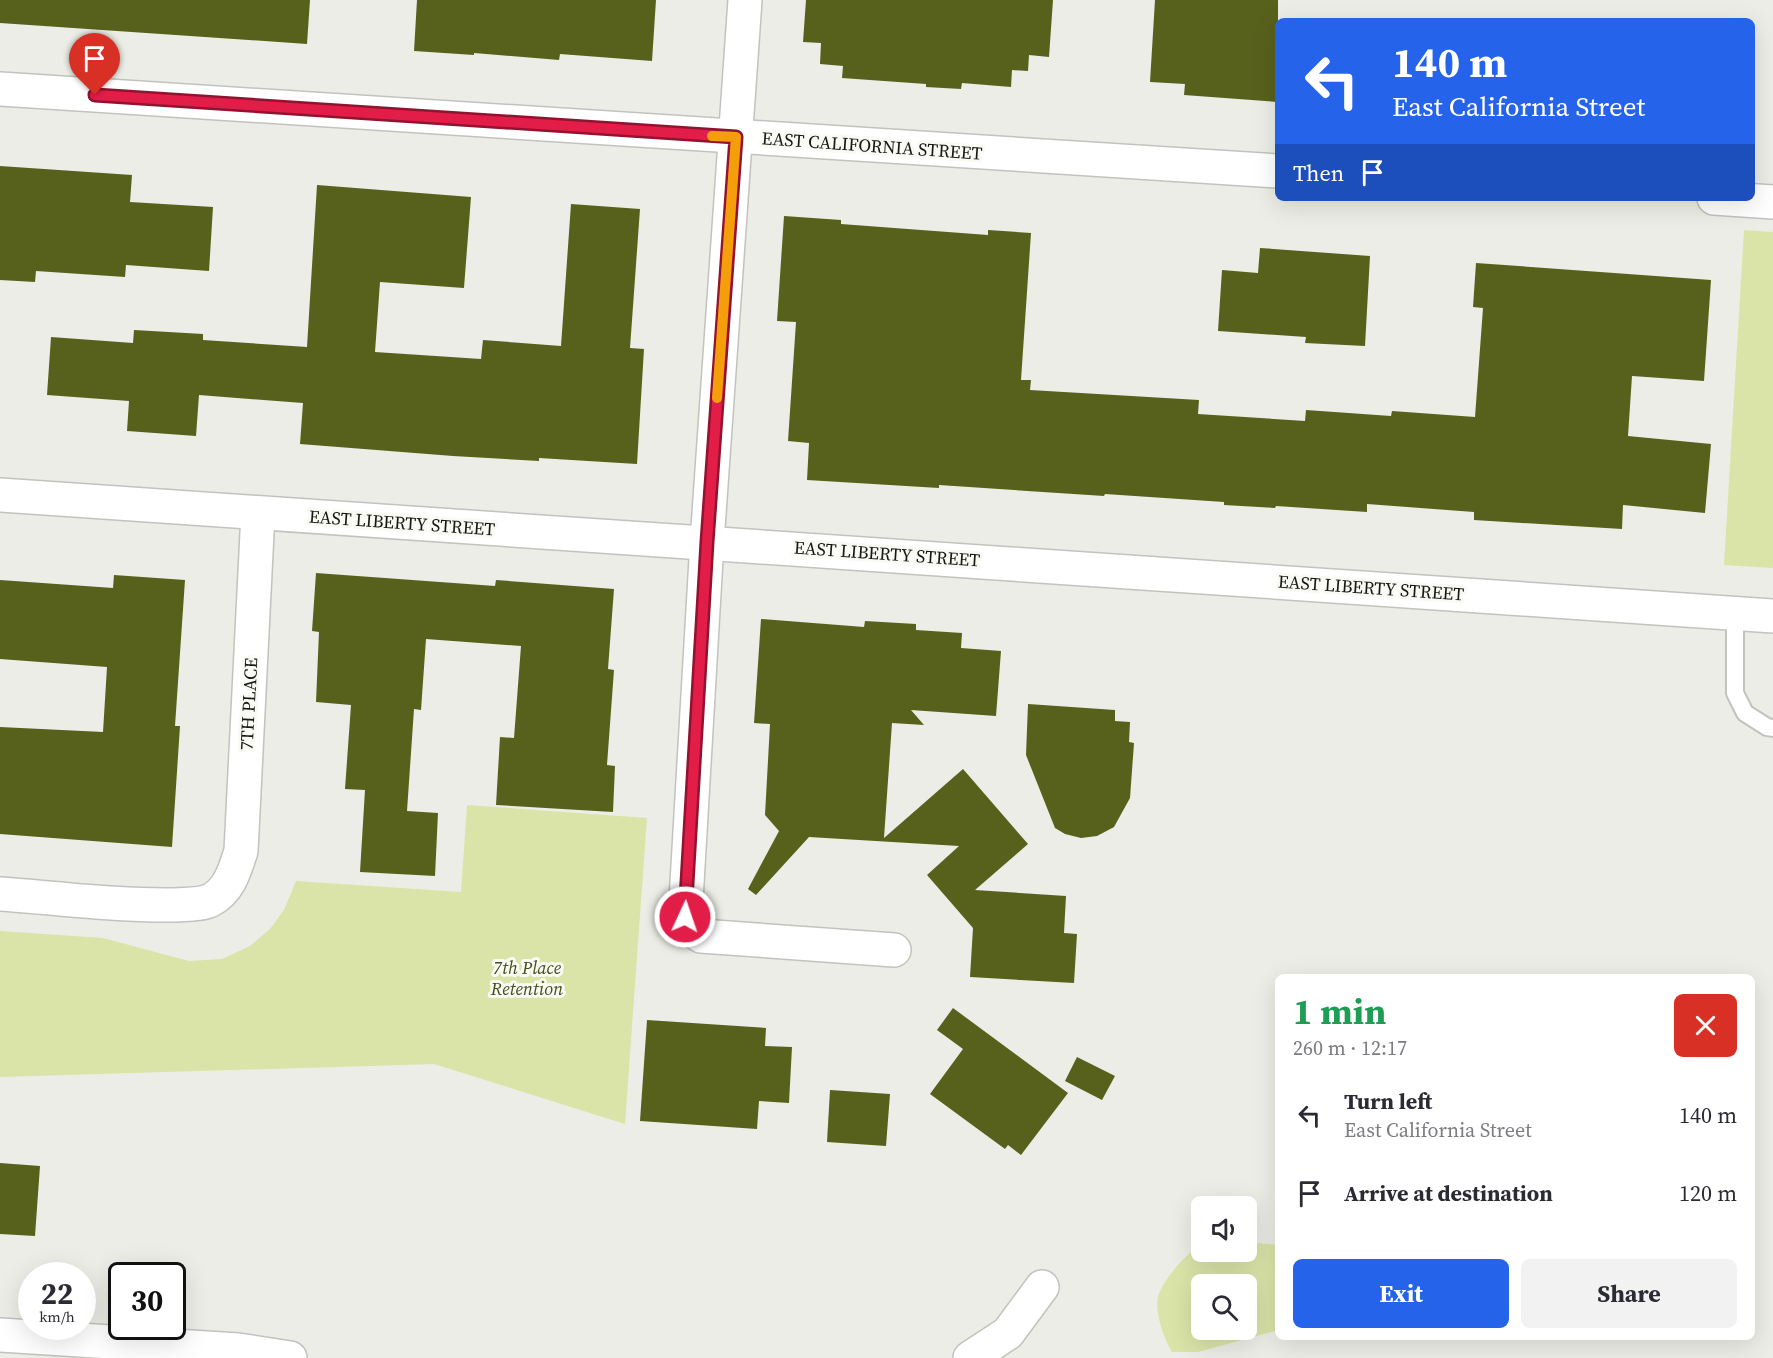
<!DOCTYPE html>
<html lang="en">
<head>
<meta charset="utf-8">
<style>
	:root { --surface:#fff; --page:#f2f2f3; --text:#2b2b33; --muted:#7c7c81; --accent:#2563eb }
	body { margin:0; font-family:"Source Serif 4",serif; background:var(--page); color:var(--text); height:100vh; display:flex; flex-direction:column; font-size:22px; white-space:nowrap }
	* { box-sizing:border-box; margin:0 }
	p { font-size:20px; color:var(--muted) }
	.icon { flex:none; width:33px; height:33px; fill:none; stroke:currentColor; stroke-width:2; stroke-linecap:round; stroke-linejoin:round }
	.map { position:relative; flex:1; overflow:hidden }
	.details { position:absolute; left:1275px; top:974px; width:480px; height:366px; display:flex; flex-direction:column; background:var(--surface); border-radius:9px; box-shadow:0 6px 24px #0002 }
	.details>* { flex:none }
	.guide { position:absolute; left:1275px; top:18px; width:480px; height:183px; border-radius:9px; box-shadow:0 6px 24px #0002; background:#2563eb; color:#fff; overflow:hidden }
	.fabs { position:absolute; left:1191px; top:1196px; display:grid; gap:12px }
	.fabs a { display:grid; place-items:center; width:66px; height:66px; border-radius:9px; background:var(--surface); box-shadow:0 6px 24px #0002; font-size:30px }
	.speed { position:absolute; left:18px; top:1262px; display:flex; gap:12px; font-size:30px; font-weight:700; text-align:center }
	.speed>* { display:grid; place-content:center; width:78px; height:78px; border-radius:50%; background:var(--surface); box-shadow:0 6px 24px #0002; line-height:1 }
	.speed small { font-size:15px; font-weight:400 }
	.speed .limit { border:3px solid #111; border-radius:9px; background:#fff; color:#111 }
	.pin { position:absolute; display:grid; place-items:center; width:51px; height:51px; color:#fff; margin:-62px -26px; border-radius:50% 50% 50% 0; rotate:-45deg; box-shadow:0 0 6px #0007 }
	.pin .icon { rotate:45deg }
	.me { position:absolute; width:66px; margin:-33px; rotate:3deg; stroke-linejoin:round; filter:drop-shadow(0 0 4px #0008) }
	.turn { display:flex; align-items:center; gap:21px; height:126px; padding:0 18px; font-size:27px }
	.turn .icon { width:78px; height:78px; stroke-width:2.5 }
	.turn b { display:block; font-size:42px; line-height:51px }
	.then { display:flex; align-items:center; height:57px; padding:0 18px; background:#0003; gap:12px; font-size:22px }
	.round { display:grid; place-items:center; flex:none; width:63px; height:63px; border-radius:9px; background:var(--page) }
	.overview { display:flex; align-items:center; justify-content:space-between; height:102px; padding:0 18px }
	h1 { font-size:36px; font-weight:700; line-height:45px; color:#1e9e55 }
	.action { display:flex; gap:12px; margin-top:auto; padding:12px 18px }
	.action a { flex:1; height:69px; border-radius:9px; background:var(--accent); color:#fff; font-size:24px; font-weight:700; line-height:69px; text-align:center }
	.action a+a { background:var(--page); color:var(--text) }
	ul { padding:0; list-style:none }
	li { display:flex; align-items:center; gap:18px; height:78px; padding:0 18px }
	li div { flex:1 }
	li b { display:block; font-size:22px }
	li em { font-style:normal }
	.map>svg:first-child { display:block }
	.green { fill:#dae4a8; fill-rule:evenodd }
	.building { fill:#58611c }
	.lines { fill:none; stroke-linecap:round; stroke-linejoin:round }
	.service-casing { stroke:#c2c3bd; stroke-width:20 }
	.minor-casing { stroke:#c2c3bd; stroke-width:36 }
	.service { stroke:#fff; stroke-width:16 }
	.minor { stroke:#fff; stroke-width:33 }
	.route-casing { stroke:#92132f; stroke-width:15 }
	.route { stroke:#e11d48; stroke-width:10 }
	.slow { stroke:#f59e0b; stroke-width:10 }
	.labels { text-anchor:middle; stroke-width:6; stroke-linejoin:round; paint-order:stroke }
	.street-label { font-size:18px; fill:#171715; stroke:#f9faf4 }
	.park-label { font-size:18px; font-style:italic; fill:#474d1b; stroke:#f9faf4 }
</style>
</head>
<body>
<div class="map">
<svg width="1773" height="1358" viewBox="0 0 1773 1358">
	<rect width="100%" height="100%" fill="#ebede6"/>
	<g class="green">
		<polygon points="1744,230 1773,232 1773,568 1724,565"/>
		<polygon points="467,805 647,818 625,1124 434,1064 0,1077 0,931 103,938 189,961 222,959 250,946 270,929 284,910 296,881 461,892"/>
		<path d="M1247 1242 1278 1245V1330L1198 1352H1172C1164 1339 1153 1309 1159 1294 1164 1279 1188 1251 1201 1245L1202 1251H1246ZM1202 1284H1246V1329H1202Z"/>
	</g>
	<g class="building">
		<polygon points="0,0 310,0 307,44 0,23"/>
		<polygon points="417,0 656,0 652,61 560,54 559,60 474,53 474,55 414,51"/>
		<polygon points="806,0 1053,0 1049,57 1029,55 1028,71 1012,70 1011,87 962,83 961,89 926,87 926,84 842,78 843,66 820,64 821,43 803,42"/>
		<polygon points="1155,0 1278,0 1278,102 1184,95 1185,84 1150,82"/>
		<polygon points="0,166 132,175 130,202 213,207 209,271 126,265 125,277 36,271 35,282 0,280"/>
		<polygon points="317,185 471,197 464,288 380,282 375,352 481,359 483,340 561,346 571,204 640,209 630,348 644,349 637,464 539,458 539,461 453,456 300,444 303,403 199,395 196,436 127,431 129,401 47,395 51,337 133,343 134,330 203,334 203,340 307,347"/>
		<polygon points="784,216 841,220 841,224 988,235 988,230 1031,233 1021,380 1031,380 1030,390 1199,400 1198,414 1305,421 1306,410 1391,416 1392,411 1475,417 1483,308 1473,307 1476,263 1711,280 1704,381 1632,376 1628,436 1711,444 1705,513 1623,505 1622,529 1474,520 1474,512 1367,504 1367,512 1276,506 1275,508 1224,505 1224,502 1105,494 1104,496 939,485 939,488 807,480 809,443 788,441 796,322 777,321"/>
		<polygon points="1260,248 1370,256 1365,346 1305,343 1306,337 1218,331 1222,270 1258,273"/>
		<polygon points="316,573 495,586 496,580 614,589 608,669 614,670 607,765 615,766 613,812 496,805 500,737 514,738 521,646 426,639 421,710 414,709 407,811 438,813 435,876 360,872 365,790 345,789 351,705 316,702 319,632 312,631"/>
		<polygon points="114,575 185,580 175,726 180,726 172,847 0,834 0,727 103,732 107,667 0,659 0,580 113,588"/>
		<polygon points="761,619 864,627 865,621 916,624 916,630 962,633 961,648 1001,651 996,716 911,710 924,725 892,723 884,838 963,769 1028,844 975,890 1066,896 1064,933 1077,934 1074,983 970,977 973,928 927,875 959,846 809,837 756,895 748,889 779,831 765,815 770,724 754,723"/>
		<polygon points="1028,704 1115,710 1115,721 1130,722 1129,742 1134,743 1130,798 1114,827 1097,836 1081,838 1065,834 1055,828 1026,755"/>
		<polygon points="953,1008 1068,1093 1021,1155 1008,1145 1005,1149 930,1094 963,1049 937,1030"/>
		<polygon points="647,1020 766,1028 765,1046 792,1047 789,1103 759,1101 757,1129 640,1121"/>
		<polygon points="1077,1057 1115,1076 1102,1100 1065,1081"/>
		<polygon points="830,1090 890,1094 886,1146 827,1142"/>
		<polygon points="0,1163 40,1166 35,1236 0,1234"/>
	</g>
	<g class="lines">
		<g class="service-casing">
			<polyline id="service" points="1735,613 1735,693 1745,713 1767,727 1773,728"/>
		</g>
		<g class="minor-casing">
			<g id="minor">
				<polyline points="745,0 707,542 685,917 689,927 701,936 894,950"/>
				<polyline points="0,89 1278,171"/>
				<polyline points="1714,198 1773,202"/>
				<polyline points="0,495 1773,616"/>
				<path d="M0 894C58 898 117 906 175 905 186 904 201 905 211 900 230 890 235 869 241 851L258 513"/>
				<polyline points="0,1335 238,1350 290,1358"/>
				<polyline points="970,1358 1008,1333 1042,1287"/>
			</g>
		</g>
		<use href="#service" class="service"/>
		<use href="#minor" class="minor"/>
	</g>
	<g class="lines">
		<g class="route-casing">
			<polyline id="route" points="95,95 736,137 707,542 685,917"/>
		</g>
		<use href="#route" class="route"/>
		<polyline class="slow" points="712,136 736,137 717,398"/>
	</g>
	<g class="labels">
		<g class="street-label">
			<text transform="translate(872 146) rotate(4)" y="6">EAST CALIFORNIA STREET</text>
			<text transform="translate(402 523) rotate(4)" y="6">EAST LIBERTY STREET</text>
			<text transform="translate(887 554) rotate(4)" y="6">EAST LIBERTY STREET</text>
			<text transform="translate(1371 588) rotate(4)" y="6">EAST LIBERTY STREET</text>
			<text transform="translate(249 704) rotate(-87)" y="6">7TH PLACE</text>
		</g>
		<g class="park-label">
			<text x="527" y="974">7th Place<tspan x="527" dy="21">Retention</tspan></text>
		</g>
	</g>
</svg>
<div class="fabs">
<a><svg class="icon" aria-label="sound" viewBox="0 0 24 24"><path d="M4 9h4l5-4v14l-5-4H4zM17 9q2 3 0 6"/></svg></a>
<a><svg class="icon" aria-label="search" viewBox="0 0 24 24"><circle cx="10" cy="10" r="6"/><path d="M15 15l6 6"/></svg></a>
</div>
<div class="speed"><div>22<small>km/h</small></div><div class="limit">30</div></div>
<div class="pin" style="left:95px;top:95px;background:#d93025"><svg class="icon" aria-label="arrive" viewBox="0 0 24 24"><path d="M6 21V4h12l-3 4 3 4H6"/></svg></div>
<svg class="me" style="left:685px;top:917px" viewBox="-20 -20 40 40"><circle r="17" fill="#e11d48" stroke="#fff" stroke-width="3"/><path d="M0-11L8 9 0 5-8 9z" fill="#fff"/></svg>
<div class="guide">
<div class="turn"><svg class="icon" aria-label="left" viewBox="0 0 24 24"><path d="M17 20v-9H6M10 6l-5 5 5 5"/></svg><div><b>140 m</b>East California Street</div></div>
<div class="then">Then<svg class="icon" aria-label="arrive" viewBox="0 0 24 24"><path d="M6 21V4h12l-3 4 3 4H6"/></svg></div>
</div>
<section class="details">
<div class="overview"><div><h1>1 min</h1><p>260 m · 12:17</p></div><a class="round" style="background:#d93025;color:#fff"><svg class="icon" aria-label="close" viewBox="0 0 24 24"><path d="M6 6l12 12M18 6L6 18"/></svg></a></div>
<ul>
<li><svg class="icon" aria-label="left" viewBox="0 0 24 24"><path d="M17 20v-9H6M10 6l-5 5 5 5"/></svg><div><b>Turn left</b><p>East California Street</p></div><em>140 m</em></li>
<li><svg class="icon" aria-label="arrive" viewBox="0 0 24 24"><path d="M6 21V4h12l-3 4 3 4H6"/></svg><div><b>Arrive at destination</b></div><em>120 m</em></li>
</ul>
<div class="action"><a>Exit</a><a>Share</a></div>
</section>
</div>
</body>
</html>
